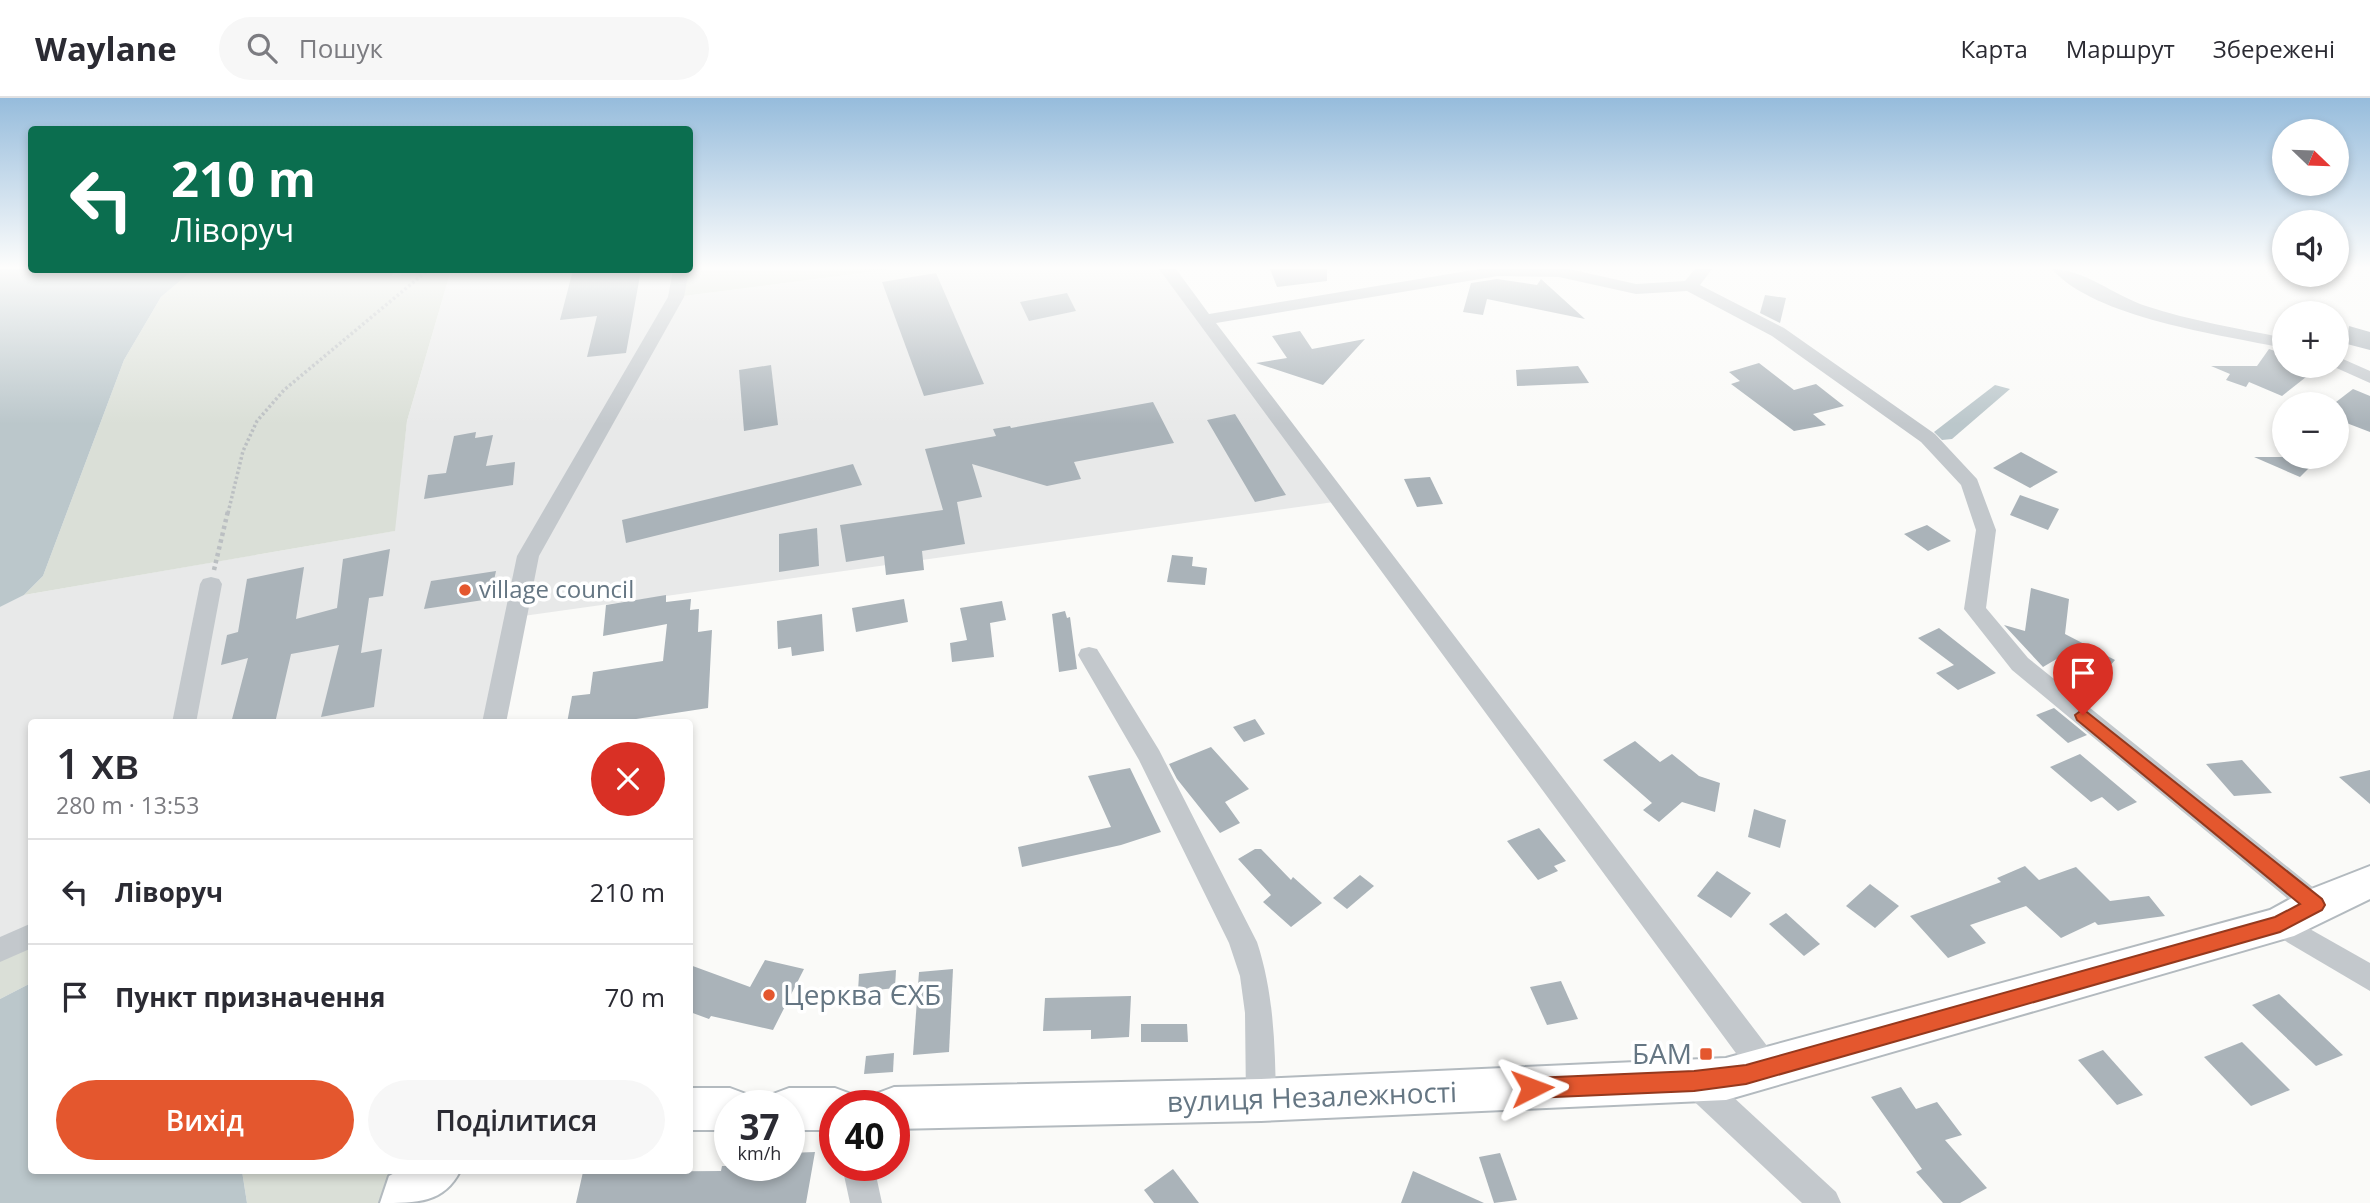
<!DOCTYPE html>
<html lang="uk">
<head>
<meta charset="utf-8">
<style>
	:root { --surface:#fff; --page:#f7f7f7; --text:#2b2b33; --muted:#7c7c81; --line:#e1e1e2; --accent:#e4572e }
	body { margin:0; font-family:"Open Sans",sans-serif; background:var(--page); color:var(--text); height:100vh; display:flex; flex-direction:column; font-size:26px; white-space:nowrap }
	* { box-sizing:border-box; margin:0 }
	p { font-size:23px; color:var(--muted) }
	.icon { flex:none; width:38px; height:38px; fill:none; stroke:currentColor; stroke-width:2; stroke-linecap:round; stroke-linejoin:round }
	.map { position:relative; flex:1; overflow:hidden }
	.details { position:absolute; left:28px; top:621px; width:665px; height:455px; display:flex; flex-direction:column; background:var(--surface); border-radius:7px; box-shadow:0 4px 10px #0003 }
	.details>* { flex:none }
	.guide { position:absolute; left:28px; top:28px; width:665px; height:147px; border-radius:7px; box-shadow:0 4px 10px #0003; background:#0b6e4f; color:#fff; overflow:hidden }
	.needle { width:46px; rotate:113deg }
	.tools { position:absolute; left:2272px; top:21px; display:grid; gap:14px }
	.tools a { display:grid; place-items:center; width:77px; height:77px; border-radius:50%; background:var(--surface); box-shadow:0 4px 10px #0003; font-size:35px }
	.speed { position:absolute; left:714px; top:992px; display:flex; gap:14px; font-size:35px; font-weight:700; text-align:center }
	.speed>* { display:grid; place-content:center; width:91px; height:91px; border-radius:50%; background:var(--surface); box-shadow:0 4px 10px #0003; line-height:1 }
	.speed small { font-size:18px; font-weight:400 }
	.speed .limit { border:10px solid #d22; background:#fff; color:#111 }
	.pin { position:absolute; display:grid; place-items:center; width:60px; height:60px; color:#fff; margin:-72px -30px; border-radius:50% 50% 50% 0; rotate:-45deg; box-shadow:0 0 7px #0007 }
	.pin .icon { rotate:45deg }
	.me { position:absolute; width:77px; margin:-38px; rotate:87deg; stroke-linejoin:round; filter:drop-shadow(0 0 5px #0008) }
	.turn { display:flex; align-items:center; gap:24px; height:147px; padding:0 28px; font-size:32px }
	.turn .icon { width:91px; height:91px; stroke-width:2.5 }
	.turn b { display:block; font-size:49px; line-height:60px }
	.round { display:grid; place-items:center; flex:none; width:74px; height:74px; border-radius:37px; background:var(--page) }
	.overview { display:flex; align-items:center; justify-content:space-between; height:119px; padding:0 28px }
	h1 { font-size:42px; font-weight:600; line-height:52px }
	.button { display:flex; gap:14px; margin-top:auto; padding:14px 28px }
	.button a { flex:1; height:80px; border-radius:42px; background:var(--accent); color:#fff; font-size:28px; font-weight:600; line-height:80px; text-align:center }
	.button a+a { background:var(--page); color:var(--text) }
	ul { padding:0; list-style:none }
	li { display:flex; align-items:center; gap:21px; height:105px; padding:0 28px; border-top:2px solid var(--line) }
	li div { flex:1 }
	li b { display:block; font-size:26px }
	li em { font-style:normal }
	header { display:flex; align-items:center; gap:42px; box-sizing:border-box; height:98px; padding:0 35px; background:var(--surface); border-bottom:2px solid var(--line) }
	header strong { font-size:33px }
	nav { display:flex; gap:38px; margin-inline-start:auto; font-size:24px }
	.search { width:490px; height:63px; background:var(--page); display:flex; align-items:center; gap:18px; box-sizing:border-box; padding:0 24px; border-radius:38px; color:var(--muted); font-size:26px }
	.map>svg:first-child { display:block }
	.built { fill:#e8e9e9 }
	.green { fill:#dadfd7 }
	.water { fill:#bbc7cb }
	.building { fill:#aab3b9 }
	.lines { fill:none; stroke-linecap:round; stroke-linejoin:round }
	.secondary-casing { stroke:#b3babf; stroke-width:4 }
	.path-far1 { stroke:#bbbfc2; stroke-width:3.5; stroke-dasharray:2.5 2.5; stroke-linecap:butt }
	.path { stroke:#bbbfc2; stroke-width:4.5; stroke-dasharray:3.5 3.5; stroke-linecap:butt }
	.street { fill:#c3c8cc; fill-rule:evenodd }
	.secondary { fill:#fff; fill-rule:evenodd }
	.route { fill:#e4572e; stroke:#94391e; stroke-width:2 }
	.poi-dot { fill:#e4572e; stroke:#fff; stroke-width:2.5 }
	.labels { text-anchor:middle; stroke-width:7; stroke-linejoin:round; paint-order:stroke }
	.poi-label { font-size:24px; fill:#657683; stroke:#fff; text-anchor:start }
	.near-poi-label { font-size:28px; fill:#657683; stroke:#fff; text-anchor:start }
	.near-street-label { font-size:28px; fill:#657683; stroke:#fff }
</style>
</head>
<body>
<header>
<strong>Waylane</strong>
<div class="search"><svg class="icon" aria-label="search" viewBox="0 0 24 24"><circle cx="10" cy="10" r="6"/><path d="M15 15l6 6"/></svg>Пошук</div>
<nav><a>Карта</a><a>Маршрут</a><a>Збережені</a></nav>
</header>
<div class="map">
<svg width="2370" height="1105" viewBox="0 0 2370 1105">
	<rect width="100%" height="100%" fill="#fafaf8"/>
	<polygon class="built" points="893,171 1167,171 1341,403 516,519 494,625 32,625 31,837 0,852 0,509 24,497 394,433 407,323 451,172 681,172 676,199"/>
	<g class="green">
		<polygon points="893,171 676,199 681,172"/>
		<polygon points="193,172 394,172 392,178 451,172 407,323 395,433 24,497 43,478 124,262 161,199"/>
		<polygon points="31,837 31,885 0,901 0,852"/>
		<polygon points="242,1073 409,1073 404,1105 247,1105"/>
	</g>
	<g class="water">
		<polygon points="0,171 193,172 161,199 124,262 43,478 24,497 0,509"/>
		<polygon points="1995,287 2010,291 1952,341 1942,342 1934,334"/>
		<polygon points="31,885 32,1073 242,1073 247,1105 0,1105 0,901"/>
	</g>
	<g class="building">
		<polygon points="1270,171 1327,171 1327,183 1277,189"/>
		<polygon points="573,172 641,172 626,255 587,259 597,218 560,222"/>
		<polygon points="936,175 984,286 924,298 882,184"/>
		<polygon points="1497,181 1537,187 1541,181 1585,221 1487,201 1483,217 1463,214 1471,185"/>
		<polygon points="1067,195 1076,213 1029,223 1020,204"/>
		<polygon points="1765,197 1786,200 1780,225 1760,215"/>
		<polygon points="2349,228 2370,234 2370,252 2347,246"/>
		<polygon points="1300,233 1312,251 1365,241 1323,287 1256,265 1287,260 1272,238"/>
		<polygon points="2269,251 2284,256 2284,268 2320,268 2282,298 2249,284 2246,289 2226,282 2230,276 2211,268 2257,268"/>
		<polygon points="1759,265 1794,292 1816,286 1844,308 1813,316 1826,327 1794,333 1731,286 1740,283 1729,274"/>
		<polygon points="771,267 778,327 744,333 739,272"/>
		<polygon points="1578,268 1589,285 1517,288 1516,272"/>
		<polygon points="2353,291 2370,298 2370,334 2336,321 2336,304"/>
		<polygon points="1153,304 1174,345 1074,364 1081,381 1047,388 972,366 982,399 957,404 965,446 922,453 924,472 886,477 884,458 846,464 840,427 943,412 925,351 996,338 993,331 1010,328 1011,330"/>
		<polygon points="1235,316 1262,359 1286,397 1255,404 1207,322"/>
		<polygon points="476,334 475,340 493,337 486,368 515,364 513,387 424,401 428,377 446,375 454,338"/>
		<polygon points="2021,354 2058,374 2030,390 1993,370"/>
		<polygon points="2254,359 2320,359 2300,379"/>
		<polygon points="853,366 862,387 626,445 622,422"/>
		<polygon points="1430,379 1443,406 1417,409 1404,381"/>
		<polygon points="2020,397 2059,411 2048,432 2010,417"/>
		<polygon points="1927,427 1951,443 1928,453 1904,436"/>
		<polygon points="817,430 819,468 779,474 779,436"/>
		<polygon points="390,451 383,498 369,500 361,555 382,551 374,609 321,619 339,547 291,556 275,625 231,625 248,560 221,567 227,537 238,534 247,481 304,469 296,521 337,510 343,461"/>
		<polygon points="1172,457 1193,459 1192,468 1207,470 1205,487 1167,484"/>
		<polygon points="496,473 490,501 424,511 431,483"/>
		<polygon points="2031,490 2069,501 2065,536 2115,562 2103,576 2065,556 2043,569 2004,527 2025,533"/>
		<polygon points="666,497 666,504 691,501 690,512 699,511 698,534 712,532 708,610 610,625 567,625 572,598 590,596 593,574 663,563 667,526 603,538 606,507"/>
		<polygon points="904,501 908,524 856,534 852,510"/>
		<polygon points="1002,503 1006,522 990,525 994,559 952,564 950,545 967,542 960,510"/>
		<polygon points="1065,513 1067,520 1070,519 1077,571 1059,574 1052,516"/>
		<polygon points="822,516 824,553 792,558 791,549 778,551 777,523"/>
		<polygon points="1939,530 1996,575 1958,592 1936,575 1954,567 1918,540"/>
		<polygon points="2054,610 2087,637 2068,645 2036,617"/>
		<polygon points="1255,621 1265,636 1244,644 1233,629"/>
		<polygon points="1635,643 1660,664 1672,656 1699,678 1720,685 1715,714 1682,704 1659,724 1643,712 1652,705 1603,662"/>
		<polygon points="1211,649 1249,691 1225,704 1240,725 1220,735 1177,681 1169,666"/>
		<polygon points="2080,656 2137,704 2118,713 2102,699 2091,704 2050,669"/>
		<polygon points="2242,662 2272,695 2234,698 2206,666"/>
		<polygon points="1130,670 1161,734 1121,747 1022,769 1018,749 1111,729 1088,678"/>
		<polygon points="2370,672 2370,706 2339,679"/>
		<polygon points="1754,711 1786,722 1780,750 1748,739"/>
		<polygon points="1539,730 1566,763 1554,768 1558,773 1538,782 1507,743"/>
		<polygon points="1255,751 1261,751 1291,782 1293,779 1322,805 1291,829 1263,804 1271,797 1238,761"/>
		<polygon points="2025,768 2039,782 2076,769 2110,803 2149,798 2165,818 2098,827 2095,824 2061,840 2026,808 1970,827 1986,845 1948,860 1910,818 2001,784 1997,780"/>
		<polygon points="1717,773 1751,795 1731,820 1697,798"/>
		<polygon points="1360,777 1374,788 1347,811 1333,800"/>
		<polygon points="1870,786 1899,808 1875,830 1846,808"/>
		<polygon points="1786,815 1820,846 1804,858 1769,826"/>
		<polygon points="765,862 804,871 773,932 711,918 709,921 690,914 690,867 750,889"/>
		<polygon points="953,871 949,954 913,957 919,874"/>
		<polygon points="896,872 895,890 858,894 859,876"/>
		<polygon points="1561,883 1578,921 1547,927 1530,889"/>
		<polygon points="2279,896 2343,957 2316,968 2252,907"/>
		<polygon points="1131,898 1129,939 1091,941 1091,932 1043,933 1045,900"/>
		<polygon points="1141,926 1187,926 1188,944 1141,944"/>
		<polygon points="2242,944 2290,992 2251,1008 2204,959"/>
		<polygon points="2103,952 2143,997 2117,1007 2078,962"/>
		<polygon points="894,955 893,974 864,976 866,958"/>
		<polygon points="1901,989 1916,1011 1937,1004 1962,1037 1945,1042 1987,1090 1960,1105 1943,1105 1916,1074 1922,1071 1871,999"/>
		<polygon points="815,1054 806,1105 576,1105 583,1074 721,1073 722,1068 789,1068 789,1055"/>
		<polygon points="1500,1055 1517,1102 1494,1105 1479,1059"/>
		<polygon points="1173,1071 1199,1105 1154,1105 1144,1092"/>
		<polygon points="1413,1073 1484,1105 1401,1105"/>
	</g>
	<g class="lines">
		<g class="secondary-casing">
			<g id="secondary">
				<polygon points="2370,768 2370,801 2294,838 1726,1002 1261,1023 894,1031 894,1008 872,1008 878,995 894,989 1261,981 1726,960 2270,812 2301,795"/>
				<polygon points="690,990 730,990 746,996 751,1008 730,1008 730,1032 690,1032"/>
				<polygon points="789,990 835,990 851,996 856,1008 835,1008 835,1032 789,1032 789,1008 768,1008 773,996"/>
				<path d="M398 1073H460C444 1105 417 1105 380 1105L389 1078Z"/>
			</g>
		</g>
		<polyline class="path-far1" points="228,415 243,353 257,323 284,292 428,172"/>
		<polyline class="path" points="214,472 228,413"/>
		<g class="street">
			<polygon points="1159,171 1176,171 1209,216 1479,171 1569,171 1636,186 1685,183 1695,171 1712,171 1700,187 1784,230 1935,336 1977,381 1996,432 1986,510 2028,560 2325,799 2329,807 2325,815 2315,818 2305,815 2012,572 1964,511 1976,432 1961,387 1921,344 1772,238 1687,193 1636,196 1559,179 1498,178 1216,225 1777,961 1781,971 1777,981 1766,985 1755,981"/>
			<path d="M2052 171C2084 171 2115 198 2146 208 2191 223 2238 230 2284 240V250C2222 237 2094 220 2052 171Z"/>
			<polygon points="673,172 689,172 684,199 539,458 506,625 482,625 517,458 668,199"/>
			<polygon points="2336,258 2370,273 2370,285 2332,268 2336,268"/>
			<polygon points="211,479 219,481 222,486 196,625 172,625 200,486 203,481"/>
			<path d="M1089 549 1097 551 1159 652 1257 844C1274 896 1275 947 1276 1002L1272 1012 1261 1016 1250 1012 1246 1002 1245 915 1240 878 1229 845 1139 662 1078 557 1081 551Z"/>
			<polygon points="2280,814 2370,865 2370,893 2270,834 2266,826 2270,818"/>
			<polygon points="32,825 32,850 0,864 0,839"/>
			<polygon points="1694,969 1705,973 1836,1094 1841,1105 1802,1105 1683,993 1679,983 1683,973"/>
			<polygon points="842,1068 874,1068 882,1105 850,1105"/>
		</g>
		<use href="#secondary" class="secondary"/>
	</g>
	<linearGradient id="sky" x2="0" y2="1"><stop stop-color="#96bcdc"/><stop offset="0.52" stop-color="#fdfdfc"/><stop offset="1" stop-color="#fdfdfc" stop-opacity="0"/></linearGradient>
	<rect width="2370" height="326" fill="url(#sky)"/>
	<polygon class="route" points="2083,611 2322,801 2325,807 2322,812 2280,834 1746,986 1694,993 1532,1000 1524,997 1521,990 1524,983 1532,980 1694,973 1746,967 2275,819 2300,806 2077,622 2075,617"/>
	<g class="poi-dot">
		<circle cx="465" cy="492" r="7"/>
		<circle cx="769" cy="897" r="7"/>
		<rect x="1699" y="949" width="14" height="14" rx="3.5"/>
	</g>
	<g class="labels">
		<g class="poi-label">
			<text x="479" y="500">village council</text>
		</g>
		<g class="near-poi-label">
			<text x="783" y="907">Церква ЄХБ</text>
			<text x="1692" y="966" text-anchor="end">БАМ</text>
		</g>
		<g class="near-street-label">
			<text transform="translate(1312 999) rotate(-2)" y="10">вулиця Незалежності</text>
		</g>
	</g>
</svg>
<div class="tools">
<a><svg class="needle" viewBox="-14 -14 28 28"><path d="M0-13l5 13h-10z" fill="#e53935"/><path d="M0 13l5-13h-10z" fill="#7c7c81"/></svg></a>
<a><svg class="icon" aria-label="sound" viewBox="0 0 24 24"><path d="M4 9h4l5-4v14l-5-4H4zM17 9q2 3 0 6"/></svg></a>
<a>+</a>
<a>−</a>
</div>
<div class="speed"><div>37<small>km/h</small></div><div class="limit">40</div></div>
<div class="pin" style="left:2083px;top:617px;background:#d93025"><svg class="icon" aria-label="arrive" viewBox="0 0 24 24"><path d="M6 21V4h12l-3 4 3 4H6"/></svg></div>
<svg class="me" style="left:1532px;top:990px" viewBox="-20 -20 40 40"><path d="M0-17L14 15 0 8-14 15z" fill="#e4572e" stroke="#fff" stroke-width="4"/></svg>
<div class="guide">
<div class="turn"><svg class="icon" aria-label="left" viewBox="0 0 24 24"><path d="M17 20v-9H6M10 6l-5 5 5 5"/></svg><div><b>210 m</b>Ліворуч</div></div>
</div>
<section class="details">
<div class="overview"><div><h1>1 хв</h1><p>280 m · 13:53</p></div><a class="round" style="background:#d93025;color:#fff"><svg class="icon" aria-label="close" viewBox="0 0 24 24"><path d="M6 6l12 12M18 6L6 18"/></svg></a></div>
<ul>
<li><svg class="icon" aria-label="left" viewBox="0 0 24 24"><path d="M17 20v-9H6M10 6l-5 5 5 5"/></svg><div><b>Ліворуч</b></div><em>210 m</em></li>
<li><svg class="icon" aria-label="arrive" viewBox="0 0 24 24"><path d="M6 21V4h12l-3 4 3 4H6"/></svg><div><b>Пункт призначення</b></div><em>70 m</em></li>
</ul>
<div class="button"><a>Вихід</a><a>Поділитися</a></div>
</section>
</div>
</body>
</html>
